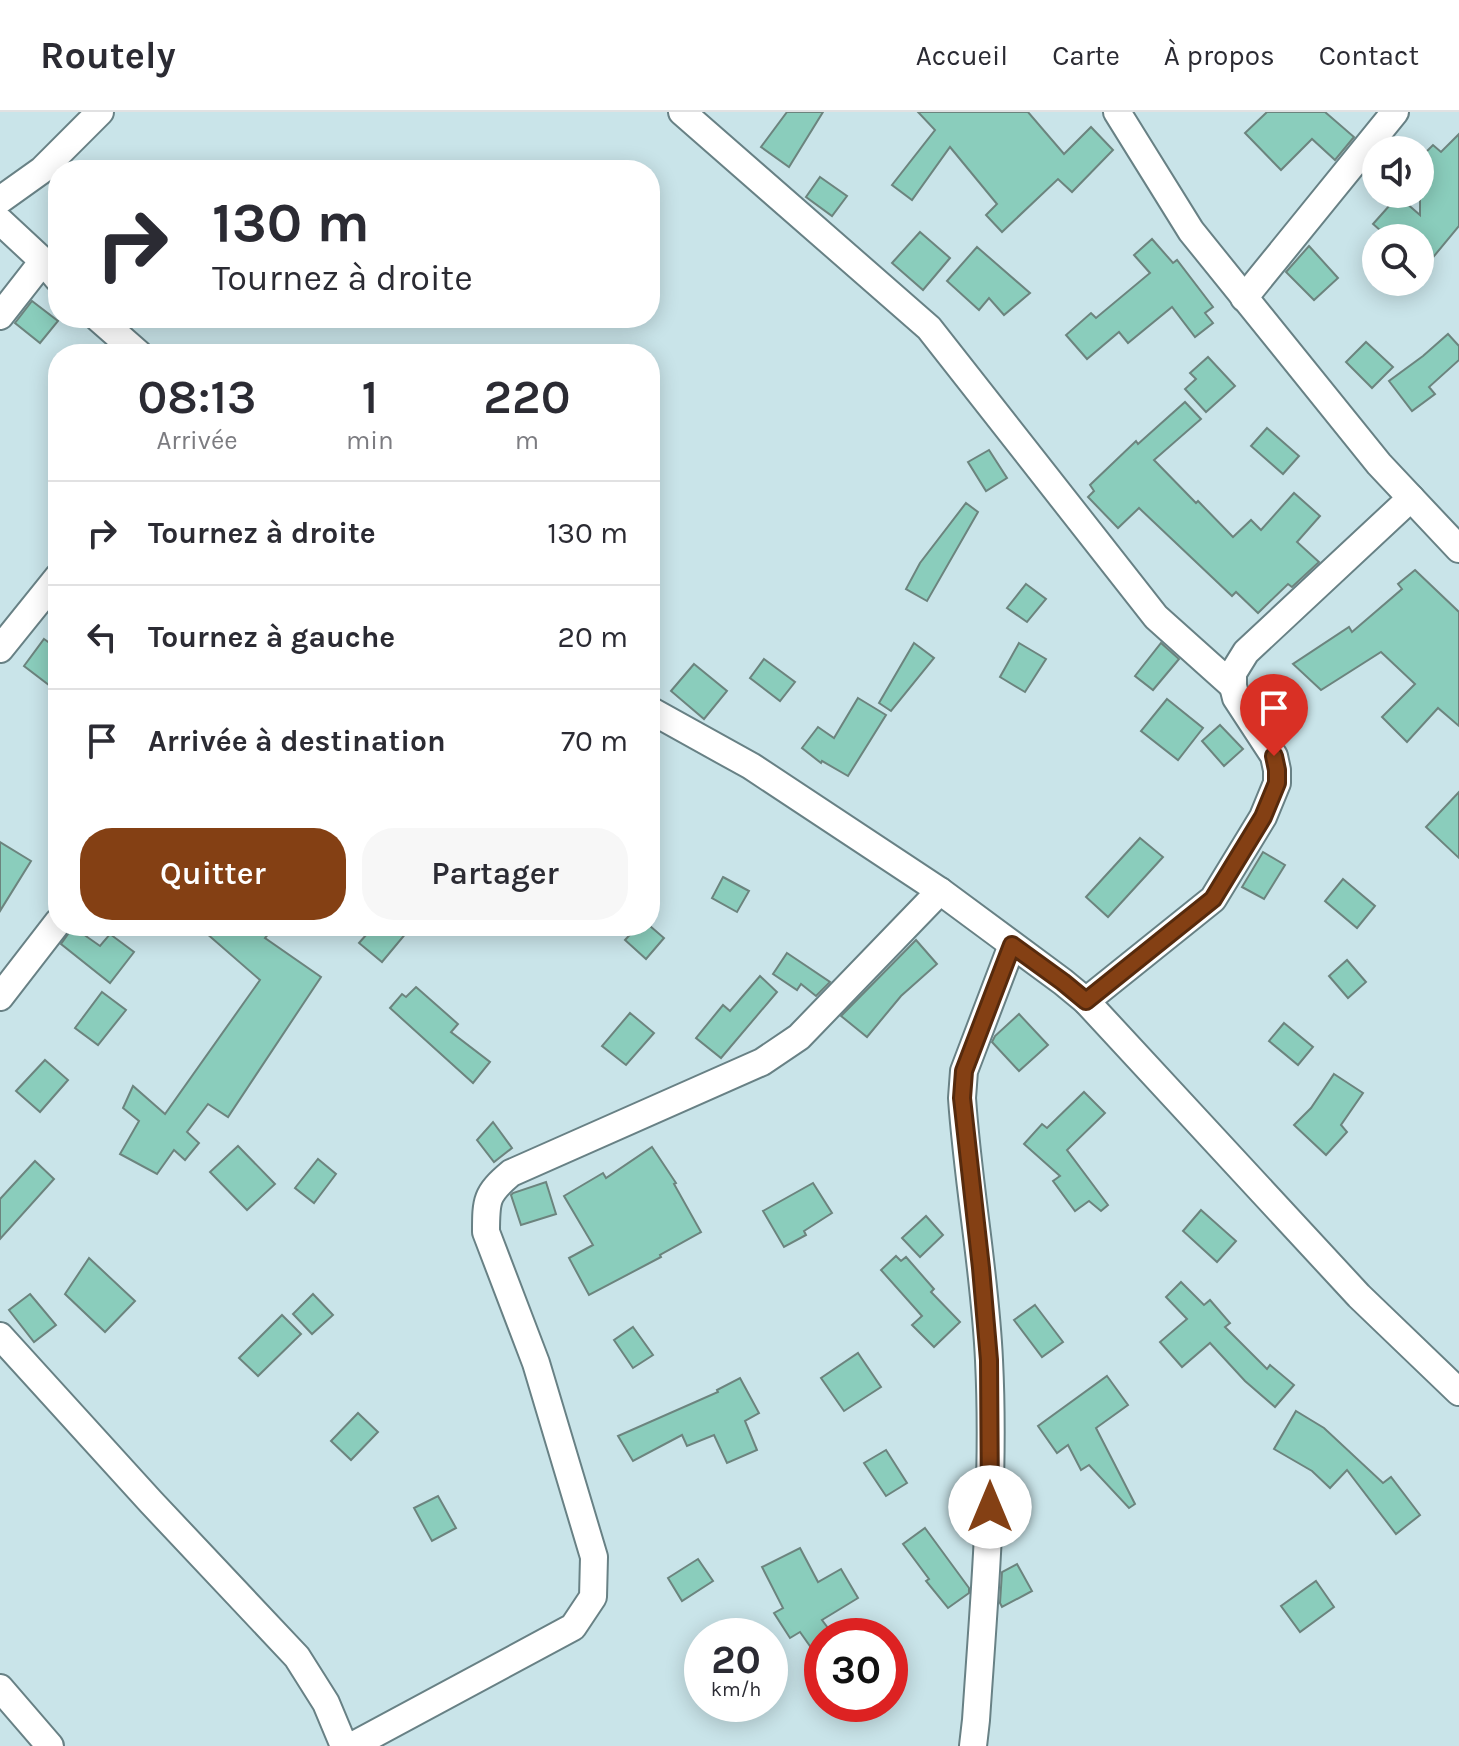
<!DOCTYPE html>
<html lang="fr">
<head>
<meta charset="utf-8">
<style>
	:root { --surface:#fff; --page:#f7f7f7; --text:#2b2b33; --muted:#7c7c81; --line:#e1e1e2; --accent:#844014 }
	body { margin:0; font-family:Karla,sans-serif; background:var(--page); color:var(--text); height:100vh; display:flex; flex-direction:column; font-size:30px; white-space:nowrap }
	* { box-sizing:border-box; margin:0 }
	p { font-size:26px; color:var(--muted) }
	.icon { flex:none; width:44px; height:44px; fill:none; stroke:currentColor; stroke-width:2; stroke-linecap:round; stroke-linejoin:round }
	.map { position:relative; flex:1; overflow:hidden }
	.drawer { position:absolute; left:48px; top:232px; width:612px; height:592px; display:flex; flex-direction:column; background:var(--surface); border-radius:32px; box-shadow:0 4px 20px #0003 }
	.drawer>* { flex:none }
	.banner { position:absolute; left:48px; top:48px; width:612px; height:168px; border-radius:32px; box-shadow:0 4px 20px #0003; background:#fff; color:var(--text); overflow:hidden }
	.buttons { position:absolute; left:1362px; top:24px; display:grid; gap:16px }
	.buttons a { display:grid; place-items:center; width:72px; height:72px; border-radius:50%; background:var(--surface); box-shadow:0 4px 20px #0003; font-size:40px }
	.speed { position:absolute; left:684px; top:1506px; display:flex; gap:16px; font-size:40px; font-weight:700; text-align:center }
	.speed>* { display:grid; place-content:center; width:104px; height:104px; border-radius:50%; background:var(--surface); box-shadow:0 4px 20px #0003; line-height:1 }
	.speed small { font-size:20px; font-weight:400 }
	.speed .limit { border:12px solid #d22; background:#fff; color:#111 }
	.pin { position:absolute; display:grid; place-items:center; width:68px; height:68px; color:#fff; margin:-82px -34px; border-radius:50% 50% 50% 0; rotate:-45deg; box-shadow:0 0 8px #0007 }
	.pin .icon { rotate:45deg }
	.me { position:absolute; width:88px; margin:-44px; rotate:0deg; stroke-linejoin:round; filter:drop-shadow(0 0 6px #0008) }
	.turn { display:flex; align-items:center; gap:28px; height:168px; padding:0 32px; font-size:36px }
	.turn .icon { width:104px; height:104px; stroke-width:2.5 }
	.turn b { display:block; font-size:56px; line-height:68px }
	.eta { display:flex; justify-content:space-evenly; align-items:center; height:136px; text-align:center }
	.eta b { font-size:48px; font-weight:600; line-height:56px }
	.cta { display:flex; gap:16px; margin-top:auto; padding:16px 32px }
	.cta a { flex:1; height:92px; border-radius:32px; background:var(--accent); color:#fff; font-size:32px; font-weight:600; line-height:92px; text-align:center }
	.cta a+a { background:var(--page); color:var(--text) }
	ul { padding:0; list-style:none }
	li { display:flex; align-items:center; gap:24px; height:104px; padding:0 32px; border-top:2px solid var(--line) }
	li div { flex:1 }
	li b { display:block; font-size:30px }
	li em { font-style:normal }
	header { display:flex; align-items:center; gap:48px; box-sizing:border-box; height:112px; padding:0 40px; background:var(--surface); border-bottom:2px solid var(--line) }
	header strong { font-size:38px }
	nav { display:flex; gap:44px; margin-inline-start:auto; font-size:28px }
	.map>svg:first-child { display:block }
	.building { fill:#8acdbc; stroke:#6c847e; stroke-width:2 }
	.lines { fill:none; stroke-linecap:round; stroke-linejoin:round }
	.street-casing { stroke:#688185; stroke-width:30 }
	.street { stroke:#fff; stroke-width:26 }
	.route-casing { stroke:#562a0d; stroke-width:20 }
	.route { stroke:#844014; stroke-width:14 }
</style>
</head>
<body>
<header>
<strong>Routely</strong>
<nav><a>Accueil</a><a>Carte</a><a>À propos</a><a>Contact</a></nav>
</header>
<div class="map">
<svg width="1459" height="1634" viewBox="0 0 1459 1634">
	<rect width="100%" height="100%" fill="#c9e4e9"/>
	<g class="building">
		<polygon points="787,0 823,0 789,55 761,35"/>
		<polygon points="918,0 1028,0 1064,42 1091,15 1113,38 1072,80 1058,67 1002,120 986,103 997,92 950,35 912,88 892,73 935,18"/>
		<polygon points="1267,0 1325,0 1354,25 1335,48 1312,27 1281,58 1245,21"/>
		<polygon points="1459,22 1459,114 1420,161 1420,126 1389,126 1373,112 1398,84 1420,103 1420,46 1433,33 1441,40"/>
		<polygon points="820,65 847,84 832,104 806,85"/>
		<polygon points="920,120 950,146 923,178 892,151"/>
		<polygon points="1152,127 1173,151 1177,148 1213,195 1205,201 1213,211 1195,225 1172,195 1128,231 1119,220 1087,247 1066,223 1091,201 1096,206 1150,161 1134,143"/>
		<polygon points="1309,134 1338,166 1314,188 1286,160"/>
		<polygon points="977,135 1030,181 1004,203 989,186 979,198 947,169"/>
		<polygon points="32,189 58,209 40,231 15,211"/>
		<polygon points="1448,222 1459,234 1459,248 1429,275 1435,282 1412,299 1389,269 1423,244"/>
		<polygon points="1366,230 1393,255 1372,276 1346,250"/>
		<polygon points="1208,245 1235,274 1206,300 1185,277 1196,267 1190,261"/>
		<polygon points="1185,290 1201,307 1154,348 1196,391 1198,389 1233,425 1251,408 1261,418 1294,381 1320,404 1297,430 1319,450 1292,475 1288,472 1258,501 1236,480 1232,484 1139,396 1118,416 1088,385 1094,379 1090,373 1136,329 1138,332"/>
		<polygon points="1267,316 1299,344 1283,362 1251,334"/>
		<polygon points="989,338 1007,366 986,379 968,350"/>
		<polygon points="966,391 978,400 927,489 906,477 920,451"/>
		<polygon points="1415,458 1459,500 1459,614 1438,596 1407,630 1382,605 1415,572 1381,540 1321,578 1293,552 1349,515 1352,520 1402,477 1398,472"/>
		<polygon points="1026,472 1046,487 1027,510 1007,496"/>
		<polygon points="44,527 58,537 58,580 24,554"/>
		<polygon points="914,531 934,546 891,599 879,591"/>
		<polygon points="1019,531 1046,547 1025,580 1000,565"/>
		<polygon points="1161,531 1179,547 1153,578 1135,564"/>
		<polygon points="764,547 795,570 780,589 750,566"/>
		<polygon points="694,552 727,579 704,607 671,579"/>
		<polygon points="858,586 886,603 848,664 822,649 821,651 802,636 818,615 834,626"/>
		<polygon points="1167,587 1203,616 1178,648 1141,619"/>
		<polygon points="1220,613 1243,637 1224,654 1202,629"/>
		<polygon points="1459,680 1459,746 1426,715"/>
		<polygon points="1140,726 1163,745 1108,805 1086,785"/>
		<polygon points="0,730 31,749 0,799"/>
		<polygon points="1263,740 1285,753 1264,787 1242,775"/>
		<polygon points="723,765 749,779 737,800 712,786"/>
		<polygon points="1343,767 1375,794 1357,816 1325,789"/>
		<polygon points="198,814 275,814 265,826 321,865 228,1005 208,992 187,1020 199,1031 185,1048 174,1038 157,1062 120,1042 139,1009 123,996 133,974 165,1002 260,868"/>
		<polygon points="374,814 412,814 382,850 359,831"/>
		<polygon points="638,814 650,814 664,826 646,847 625,828"/>
		<polygon points="73,815 100,834 110,822 134,840 110,871 61,832"/>
		<polygon points="916,828 937,852 901,884 867,925 841,904"/>
		<polygon points="787,841 830,870 816,884 801,872 797,878 773,862"/>
		<polygon points="1347,848 1366,870 1348,886 1329,864"/>
		<polygon points="760,864 777,880 721,946 696,926 723,893 730,899"/>
		<polygon points="416,875 458,912 451,920 490,950 473,971 390,896 402,882 406,885"/>
		<polygon points="102,880 126,898 98,933 75,916"/>
		<polygon points="630,901 654,921 626,953 602,934"/>
		<polygon points="1019,902 1048,933 1019,959 992,930 995,924"/>
		<polygon points="1284,911 1313,935 1298,953 1269,929"/>
		<polygon points="45,948 68,968 40,1000 16,979"/>
		<polygon points="1334,962 1363,981 1341,1013 1347,1020 1326,1043 1294,1013 1311,996"/>
		<polygon points="1084,980 1105,1001 1067,1038 1108,1093 1101,1099 1089,1089 1075,1099 1053,1069 1060,1064 1024,1032 1042,1012 1047,1016"/>
		<polygon points="493,1010 512,1036 494,1050 477,1028"/>
		<polygon points="238,1034 275,1072 247,1098 210,1060"/>
		<polygon points="652,1035 676,1071 674,1072 701,1120 660,1143 661,1145 589,1183 569,1146 593,1133 564,1084 603,1061 606,1066"/>
		<polygon points="318,1047 336,1062 314,1091 295,1076"/>
		<polygon points="35,1049 54,1067 0,1127 0,1087"/>
		<polygon points="546,1070 556,1102 521,1113 511,1083 513,1081"/>
		<polygon points="813,1071 832,1101 804,1119 806,1123 784,1135 763,1099"/>
		<polygon points="1201,1098 1236,1129 1217,1150 1183,1119"/>
		<polygon points="926,1104 943,1123 920,1145 902,1126"/>
		<polygon points="896,1144 901,1149 906,1145 934,1177 931,1180 960,1210 934,1235 912,1213 922,1204 881,1158"/>
		<polygon points="89,1146 135,1189 105,1220 65,1182"/>
		<polygon points="1181,1170 1204,1193 1210,1188 1230,1211 1225,1215 1267,1257 1270,1253 1294,1273 1275,1295 1245,1269 1210,1231 1182,1255 1160,1230 1187,1207 1166,1185"/>
		<polygon points="30,1182 56,1213 34,1230 9,1198"/>
		<polygon points="313,1182 333,1203 312,1222 293,1202"/>
		<polygon points="1035,1193 1063,1230 1042,1245 1014,1208"/>
		<polygon points="282,1203 301,1222 258,1264 239,1246"/>
		<polygon points="633,1215 653,1243 633,1256 614,1228"/>
		<polygon points="858,1241 881,1275 844,1299 821,1266"/>
		<polygon points="1107,1264 1128,1293 1096,1316 1135,1392 1129,1396 1089,1353 1081,1358 1068,1333 1057,1341 1038,1314"/>
		<polygon points="740,1266 759,1301 745,1309 757,1338 727,1351 714,1323 687,1334 682,1323 633,1349 618,1324 718,1280 717,1278"/>
		<polygon points="1296,1299 1324,1316 1383,1371 1391,1365 1420,1403 1396,1422 1347,1358 1330,1376 1312,1359 1274,1337"/>
		<polygon points="358,1301 378,1320 351,1348 331,1329"/>
		<polygon points="886,1338 907,1371 886,1384 864,1351"/>
		<polygon points="438,1384 456,1416 432,1429 414,1396"/>
		<polygon points="925,1416 969,1476 969,1481 948,1496 926,1469 929,1467 903,1432"/>
		<polygon points="800,1436 818,1470 841,1457 858,1486 822,1508 834,1524 822,1524 822,1551 800,1520 790,1526 774,1501 783,1496 762,1455"/>
		<polygon points="698,1447 713,1469 682,1489 668,1466"/>
		<polygon points="1017,1452 1032,1479 1002,1495 1000,1491 1002,1460"/>
		<polygon points="1316,1469 1334,1495 1300,1520 1281,1494"/>
	</g>
	<g class="lines">
		<g class="street-casing">
			<g id="street">
				<polyline points="682,0 929,216 1156,505 1233,574"/>
				<polyline points="1117,0 1191,119 1379,352 1459,437"/>
				<polyline points="0,88 42,58 100,0"/>
				<polyline points="0,109 43,149 58,167"/>
				<polyline points="1244,186 1395,0"/>
				<polyline points="0,204 43,149"/>
				<polyline points="98,206 139,242"/>
				<polyline points="0,537 58,465"/>
				<polyline points="650,598 751,654 940,779 1063,870 1086,889 1359,1184 1459,1280"/>
				<polyline points="0,885 58,810"/>
				<polyline points="1086,889 1213,787 1263,705 1277,671 1277,658 1274,644 1236,586 1233,574 1233,561 1246,540 1411,386"/>
				<polyline points="0,1224 151,1390 297,1545 326,1591 344,1634"/>
				<polyline points="0,1576 50,1634"/>
				<path d="M352 1634 573 1515 593 1485 594 1445 536 1251 486 1120C486 1088 486 1082 511 1061L762 950 799 925 940 779"/>
				<path d="M973 1634 976 1608C984 1489 995 1368 989 1248 985 1160 968 1074 962 986L964 959 1012 833"/>
			</g>
		</g>
		<use href="#street" class="street"/>
	</g>
	<g class="lines">
		<g class="route-casing">
			<polyline id="route" points="990,1395 989,1248 981,1156 962,986 964,959 1012,833 1063,870 1086,889 1213,787 1263,705 1277,671 1277,658 1274,644"/>
		</g>
		<use href="#route" class="route"/>
	</g>
</svg>
<div class="buttons">
<a><svg class="icon" aria-label="sound" viewBox="0 0 24 24"><path d="M4 9h4l5-4v14l-5-4H4zM17 9q2 3 0 6"/></svg></a>
<a><svg class="icon" aria-label="search" viewBox="0 0 24 24"><circle cx="10" cy="10" r="6"/><path d="M15 15l6 6"/></svg></a>
</div>
<div class="speed"><div>20<small>km/h</small></div><div class="limit">30</div></div>
<div class="pin" style="left:1274px;top:644px;background:#d93025"><svg class="icon" aria-label="arrive" viewBox="0 0 24 24"><path d="M6 21V4h12l-3 4 3 4H6"/></svg></div>
<svg class="me" style="left:990px;top:1395px" viewBox="-20 -20 40 40"><circle r="19" fill="#fff"/><path d="M0-13L10 11 0 6-10 11z" fill="#844014"/></svg>
<div class="banner">
<div class="turn"><svg class="icon" aria-label="right" viewBox="0 0 24 24"><path d="M7 20v-9h11M14 6l5 5-5 5"/></svg><div><b>130 m</b>Tournez à droite</div></div>
</div>
<section class="drawer">
<div class="eta">
<div><b>08:13</b><p>Arrivée</p></div>
<div><b>1</b><p>min</p></div>
<div><b>220</b><p>m</p></div>
</div>
<ul>
<li><svg class="icon" aria-label="right" viewBox="0 0 24 24"><path d="M7 20v-9h11M14 6l5 5-5 5"/></svg><div><b>Tournez à droite</b></div><em>130 m</em></li>
<li><svg class="icon" aria-label="left" viewBox="0 0 24 24"><path d="M17 20v-9H6M10 6l-5 5 5 5"/></svg><div><b>Tournez à gauche</b></div><em>20 m</em></li>
<li><svg class="icon" aria-label="arrive" viewBox="0 0 24 24"><path d="M6 21V4h12l-3 4 3 4H6"/></svg><div><b>Arrivée à destination</b></div><em>70 m</em></li>
</ul>
<div class="cta"><a>Quitter</a><a>Partager</a></div>
</section>
</div>
</body>
</html>
